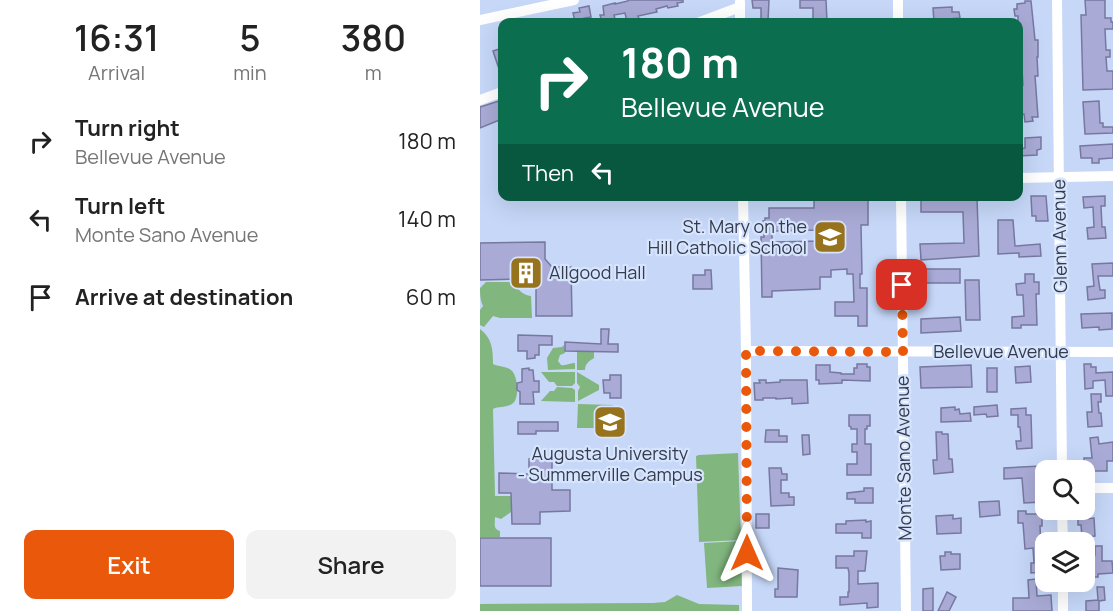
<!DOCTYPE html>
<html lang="en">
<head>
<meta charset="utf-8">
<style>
	:root { --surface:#fff; --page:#f2f2f2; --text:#222; --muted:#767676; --accent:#ea580c }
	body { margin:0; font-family:Manrope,sans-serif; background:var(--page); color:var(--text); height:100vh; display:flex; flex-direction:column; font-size:22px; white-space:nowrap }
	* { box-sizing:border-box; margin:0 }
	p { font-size:20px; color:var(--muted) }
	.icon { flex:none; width:33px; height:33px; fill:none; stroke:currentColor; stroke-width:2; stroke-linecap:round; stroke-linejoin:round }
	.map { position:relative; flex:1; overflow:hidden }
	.sheet { display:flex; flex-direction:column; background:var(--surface); width:480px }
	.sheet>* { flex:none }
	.hud { position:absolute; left:18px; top:18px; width:525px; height:183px; border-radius:12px; box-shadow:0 6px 24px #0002; background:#0b6e4f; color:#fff; overflow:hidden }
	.controls { position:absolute; left:555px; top:460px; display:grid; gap:12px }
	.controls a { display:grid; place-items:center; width:60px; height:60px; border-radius:12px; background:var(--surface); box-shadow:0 6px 24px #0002; font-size:30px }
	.pin { position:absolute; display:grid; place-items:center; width:51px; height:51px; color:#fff; margin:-26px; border-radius:12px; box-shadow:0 3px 9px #0006 }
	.me { position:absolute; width:66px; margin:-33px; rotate:0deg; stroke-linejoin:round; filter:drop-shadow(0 0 4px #0008) }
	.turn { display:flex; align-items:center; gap:21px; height:126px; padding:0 24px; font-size:27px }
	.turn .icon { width:78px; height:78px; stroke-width:2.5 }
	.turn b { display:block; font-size:42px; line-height:51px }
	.then { display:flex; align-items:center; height:57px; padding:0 24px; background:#0003; gap:12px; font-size:22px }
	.eta { display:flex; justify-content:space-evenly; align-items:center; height:102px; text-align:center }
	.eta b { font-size:36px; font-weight:600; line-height:42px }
	.cta { display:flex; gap:12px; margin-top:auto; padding:12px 24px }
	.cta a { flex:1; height:69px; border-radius:12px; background:var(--accent); color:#fff; font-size:24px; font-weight:600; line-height:69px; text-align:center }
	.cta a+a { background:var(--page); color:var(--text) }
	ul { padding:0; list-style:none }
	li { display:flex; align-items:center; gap:18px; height:78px; padding:0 24px }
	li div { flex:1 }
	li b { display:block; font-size:22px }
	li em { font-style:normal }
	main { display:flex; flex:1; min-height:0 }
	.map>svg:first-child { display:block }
	.green { fill:#82b67f }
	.building { fill:#a9abd6; stroke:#7778a1; stroke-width:1.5; fill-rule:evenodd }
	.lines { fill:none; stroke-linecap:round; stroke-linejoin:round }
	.minor { stroke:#fff; stroke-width:10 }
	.route { stroke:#ea580c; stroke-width:10; stroke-dasharray:0 18 }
	.labels { text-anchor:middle; stroke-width:4.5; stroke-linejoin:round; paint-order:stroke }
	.poi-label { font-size:18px; fill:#333b4c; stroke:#d7e4fd; text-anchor:end }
	.street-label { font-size:18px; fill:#333b4c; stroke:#d7e4fd }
</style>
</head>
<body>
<main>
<section class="sheet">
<div class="eta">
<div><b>16:31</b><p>Arrival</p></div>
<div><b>5</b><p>min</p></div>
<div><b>380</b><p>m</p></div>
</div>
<ul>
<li><svg class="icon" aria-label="right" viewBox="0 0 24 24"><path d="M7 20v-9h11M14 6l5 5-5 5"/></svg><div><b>Turn right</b><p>Bellevue Avenue</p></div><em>180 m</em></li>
<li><svg class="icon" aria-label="left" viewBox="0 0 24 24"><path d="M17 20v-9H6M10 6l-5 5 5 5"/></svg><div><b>Turn left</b><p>Monte Sano Avenue</p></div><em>140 m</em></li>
<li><svg class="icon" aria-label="arrive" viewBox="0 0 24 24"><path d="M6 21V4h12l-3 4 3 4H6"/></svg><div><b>Arrive at destination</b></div><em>60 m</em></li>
</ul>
<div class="cta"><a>Exit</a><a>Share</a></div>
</section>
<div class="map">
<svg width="633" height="611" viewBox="0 0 633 611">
	<rect width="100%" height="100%" fill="#c6d7f8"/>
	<g class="green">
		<path d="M6 282H36C37 290 43 295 51 296L52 318H20L13 316 4 327 0 325V310L3 306C0 300 0 294 0 288Z"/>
		<path d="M0 329C12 338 13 349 13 364 19 367 26 366 31 370 38 375 40 399 32 404 26 408 19 406 13 409L15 496H31V512L21 519 15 517C15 524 13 529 20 531V537H0Z"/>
		<path d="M84 345 85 353 80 355 78 361 81 365C86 366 90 363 95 363V369L68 370 67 358 73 348 82 347Z"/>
		<path d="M97 352H114V358C109 361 105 364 105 370H97Z"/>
		<polygon points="61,372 95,372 95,383 92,386 77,386 74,382 69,382"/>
		<polygon points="97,372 119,385 119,390 98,401 98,391 100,387 97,383"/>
		<polygon points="77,387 92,388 95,390 95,402 61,401 70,391 74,391"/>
		<polygon points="98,404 133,405 126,428 97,428"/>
		<polygon points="258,453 261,540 219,542 216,456 219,455"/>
		<polygon points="261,541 262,586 227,588 224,543"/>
		<polygon points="197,595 219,604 259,605 259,611 0,611 0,604 173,603 185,602"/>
	</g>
	<g class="building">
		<polygon points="148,0 203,0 203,2 197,3 198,6 188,8 187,6 176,9 177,12 158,16 160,22 147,22 145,13 134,15 135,19 122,22 120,15 124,15 123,6 135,3 135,4 148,1"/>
		<polygon points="272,0 289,0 288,21 281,21 281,8 273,8"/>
		<polygon points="320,0 346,0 347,22 333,22 333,8 320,8"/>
		<polygon points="605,0 625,0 625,18 631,18 631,22 633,22 633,29 625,29 626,50 630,50 630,57 626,57 627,71 633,71 633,89 603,90 601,15 606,15"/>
		<polygon points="545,1 551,1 555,40 558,40 558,57 557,57 558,76 555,76 558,117 552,117 553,121 545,122 544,114 538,115 538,85 543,85 541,55 538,55 538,16 535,16 534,9 537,9 537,4 545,3"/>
		<polygon points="109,6 111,17 104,18 105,22 95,22 93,13 100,12 99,8"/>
		<polygon points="472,7 472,12 479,12 480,18 468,19 468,22 454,22 453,8"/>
		<polygon points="22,48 22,74 21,75 13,51"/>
		<polygon points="22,100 22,119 0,128 0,107"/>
		<polygon points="619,101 620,123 623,123 623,127 633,127 633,133 605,134 603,102"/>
		<polygon points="561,137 561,149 557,150 557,155 538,156 538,149 545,148 545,138"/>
		<polygon points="633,144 633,158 619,159 619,163 612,163 612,158 601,158 600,146"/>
		<path d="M334 196H353V200H388V225H381L382 274H380V288H387V326H378V316H355V302H374L373 274H367V269L351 270V277H340V289L292 291V297H282L281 237H284L283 221H285V218H289V208H334ZM338 229H356V244L342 245V241L292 242V231L339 230Z"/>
		<polygon points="551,196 566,196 568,221 556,221 556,216 552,216"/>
		<polygon points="625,196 625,206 621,206 622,227 625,227 626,238 608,239 607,228 614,227 613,207 604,208 603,197"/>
		<polygon points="479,197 479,199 497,198 499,256 441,260 440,244 484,243 483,212 441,212 441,198"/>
		<polygon points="518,220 533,220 535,246 560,244 561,256 539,257 539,253 518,254"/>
		<polygon points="65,242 65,259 72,267 91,267 92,316 56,316 56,288 51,288 45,282 44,279 0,280 0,243"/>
		<polygon points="633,263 633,276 618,276 620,290 625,290 625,298 608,300 607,287 614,286 612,264"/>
		<rect x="440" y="269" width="40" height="14"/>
		<polygon points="225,270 231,270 232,289 213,289 213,275 225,275"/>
		<polygon points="545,274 554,274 554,282 559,282 559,294 556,294 557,325 541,325 541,328 532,328 532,317 544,316 543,295 537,295 536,284 545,283"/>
		<polygon points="485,280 499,280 500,320 486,320"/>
		<polygon points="632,313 632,329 619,330 619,327 602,328 601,314"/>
		<polygon points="480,317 481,331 441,333 441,319"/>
		<polygon points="121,329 129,329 128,344 138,344 138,352 85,351 85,342 121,344"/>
		<polygon points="38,335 72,336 72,345 59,345 59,355 55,355 55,358 47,359 47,351 38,351"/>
		<polygon points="377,364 387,364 387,367 390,367 390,381 362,380 362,383 339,384 339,380 336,380 336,365 350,365 350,372 361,373 361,374 374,374 374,368 377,368"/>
		<polygon points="604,364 611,364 611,367 616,367 616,373 633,372 633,396 626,396 625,380 613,381 613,388 605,389"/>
		<polygon points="491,365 492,387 441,388 440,367"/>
		<polygon points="550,366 551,382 536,383 535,367"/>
		<polygon points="49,368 49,370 53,370 54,381 59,381 59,392 53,392 54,404 40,404 40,392 37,390 37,383 42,382 42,369"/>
		<rect x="507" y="368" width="10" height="24"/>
		<polygon points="130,375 141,375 141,398 130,398 130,393 124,393 123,380 130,380"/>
		<polygon points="279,380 286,380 286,383 300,382 300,380 327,380 328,403 312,404 312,398 296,399 296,398 283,398 283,400 275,400 274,383 280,383"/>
		<polygon points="611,394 621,394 621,402 618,402 619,413 621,413 622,426 608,427 607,412 612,412"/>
		<polygon points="517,405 518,416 507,417 506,414 494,415 494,407"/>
		<polygon points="475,407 475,410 479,409 480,414 490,413 491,421 461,422 461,408"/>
		<polygon points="546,408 546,415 551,415 552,448 537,449 536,441 541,441 540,427 538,427 538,415 531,415 531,409"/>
		<polygon points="369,415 390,415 390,426 387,426 387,429 385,429 385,444 391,444 391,475 367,475 367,464 377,464 377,452 372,452 372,444 377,444 377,429 371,429 371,427 369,426"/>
		<polygon points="38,422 78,422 78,431 56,431 56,434 38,434"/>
		<polygon points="286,430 299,430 299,436 307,436 307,442 285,442"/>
		<polygon points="456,432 462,432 462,434 468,434 469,459 472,459 473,472 454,474 453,460 457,460"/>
		<polygon points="322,435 329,435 330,454 323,455"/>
		<polygon points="618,437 619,444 633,442 633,461 627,461 627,471 608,471 608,466 604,466 604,458 612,458 610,438"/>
		<polygon points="49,459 72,459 72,490 90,490 90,511 60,512 60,524 32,524 31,493 19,493 19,473 49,474"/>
		<polygon points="561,466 562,477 560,477 562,502 544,503 542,478 524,479 524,468"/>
		<polygon points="289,468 301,468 302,474 307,474 307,480 301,480 301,493 309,493 309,497 314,497 314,505 291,506"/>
		<polygon points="384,488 393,488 393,503 375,503 375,499 367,499 367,493 384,491"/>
		<polygon points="519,501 520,515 500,517 499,502"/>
		<polygon points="538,511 546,511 546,514 562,514 562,526 560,526 562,572 551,573 551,563 554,563 553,548 545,549 543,523 538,523"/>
		<rect x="276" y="514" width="13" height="14"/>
		<polygon points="473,515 473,519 481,518 481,533 457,534 456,516"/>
		<polygon points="598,515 607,515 607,519 614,518 615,536 602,537 601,525 598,525"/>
		<polygon points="386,520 386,522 391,521 391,538 382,538 382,533 356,533 356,524 366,524 366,521"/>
		<rect x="0" y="538" width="71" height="48"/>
		<polygon points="615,546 622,546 622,561 632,561 633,573 618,574 618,577 606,577 606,565 608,564 608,555 615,555"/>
		<polygon points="374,551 387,551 385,571 378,571 378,584 398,583 398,607 387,608 387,603 360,605 360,597 368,597 368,592 369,592 369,573 368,568 356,568 356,556 374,556"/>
		<polygon points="465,552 471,552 471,554 480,554 480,569 461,570 460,556 465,556"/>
		<polygon points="298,568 318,570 317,597 295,597 295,589 298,589"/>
		<polygon points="556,579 557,596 571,595 572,611 533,611 533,598 549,598 548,580"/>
		<polygon points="617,587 624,587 625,600 619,601 619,611 606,611 606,601 618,600"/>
		<polygon points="453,588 453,611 443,611 443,589"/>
		<polygon points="467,592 476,597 469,611 458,611"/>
	</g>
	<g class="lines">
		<g class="minor">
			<polyline points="418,0 418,22"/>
			<polyline points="577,0 582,471"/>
			<polyline points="260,2 260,22"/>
			<polyline points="0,20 94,0"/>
			<polyline points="220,22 260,7"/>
			<polyline points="0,100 22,92"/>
			<polyline points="538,178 633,176"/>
			<polyline points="263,196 266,351 267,611"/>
			<polyline points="421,196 426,611"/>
			<polyline points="266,351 633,352"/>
			<polyline points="604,488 633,488"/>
			<polyline points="582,510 583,543"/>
			<polyline points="583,582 583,611"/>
		</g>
	</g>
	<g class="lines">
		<polyline class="route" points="267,553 266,351 423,352 422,285"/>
	</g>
	<defs>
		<g id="school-square" transform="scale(1.725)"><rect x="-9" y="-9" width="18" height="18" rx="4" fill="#98731e" stroke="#d7e4fd"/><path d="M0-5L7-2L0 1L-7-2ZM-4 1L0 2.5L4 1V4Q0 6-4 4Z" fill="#fff"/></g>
		<g id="building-square" transform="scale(1.725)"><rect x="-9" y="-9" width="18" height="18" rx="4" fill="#98731e" stroke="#d7e4fd"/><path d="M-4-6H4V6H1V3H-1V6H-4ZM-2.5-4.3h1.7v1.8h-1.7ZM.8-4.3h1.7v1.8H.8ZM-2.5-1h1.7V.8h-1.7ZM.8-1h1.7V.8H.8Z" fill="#fff"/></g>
		<g id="university-square" transform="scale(1.725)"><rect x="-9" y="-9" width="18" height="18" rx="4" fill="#98731e" stroke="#d7e4fd"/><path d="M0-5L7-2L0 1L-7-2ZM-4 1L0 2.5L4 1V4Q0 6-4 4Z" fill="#fff"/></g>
	</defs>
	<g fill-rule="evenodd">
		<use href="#school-square" x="350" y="237"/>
		<use href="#building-square" x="46" y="273"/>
		<use href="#university-square" x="130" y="422"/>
	</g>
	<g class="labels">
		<g class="poi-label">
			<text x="327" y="233">St. Mary on the<tspan x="327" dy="21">Hill Catholic School</tspan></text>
			<text x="69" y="279" text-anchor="start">Allgood Hall</text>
			<text x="130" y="460" text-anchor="middle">Augusta University<tspan x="130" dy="21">- Summerville Campus</tspan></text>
		</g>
		<g class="street-label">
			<text transform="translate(580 236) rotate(-91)" y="6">Glenn Avenue</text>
			<text x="521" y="358">Bellevue Avenue</text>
			<text transform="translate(424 458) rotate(-91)" y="6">Monte Sano Avenue</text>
		</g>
	</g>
</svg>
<div class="controls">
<a><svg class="icon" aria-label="search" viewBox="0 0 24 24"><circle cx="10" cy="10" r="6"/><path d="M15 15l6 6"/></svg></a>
<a><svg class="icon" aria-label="layers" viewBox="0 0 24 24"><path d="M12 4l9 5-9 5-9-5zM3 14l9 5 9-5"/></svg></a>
</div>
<div class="pin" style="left:422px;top:285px;background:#d93025"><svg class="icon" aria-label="arrive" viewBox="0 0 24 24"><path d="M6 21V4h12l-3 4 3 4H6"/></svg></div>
<svg class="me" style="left:267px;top:553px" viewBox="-20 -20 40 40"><path d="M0-17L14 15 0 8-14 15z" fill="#ea580c" stroke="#fff" stroke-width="4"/></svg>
<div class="hud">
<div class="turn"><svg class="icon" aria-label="right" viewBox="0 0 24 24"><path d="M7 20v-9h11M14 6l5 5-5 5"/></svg><div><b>180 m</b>Bellevue Avenue</div></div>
<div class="then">Then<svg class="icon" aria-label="left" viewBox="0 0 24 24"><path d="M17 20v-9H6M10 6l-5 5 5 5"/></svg></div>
</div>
</div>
</main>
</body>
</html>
